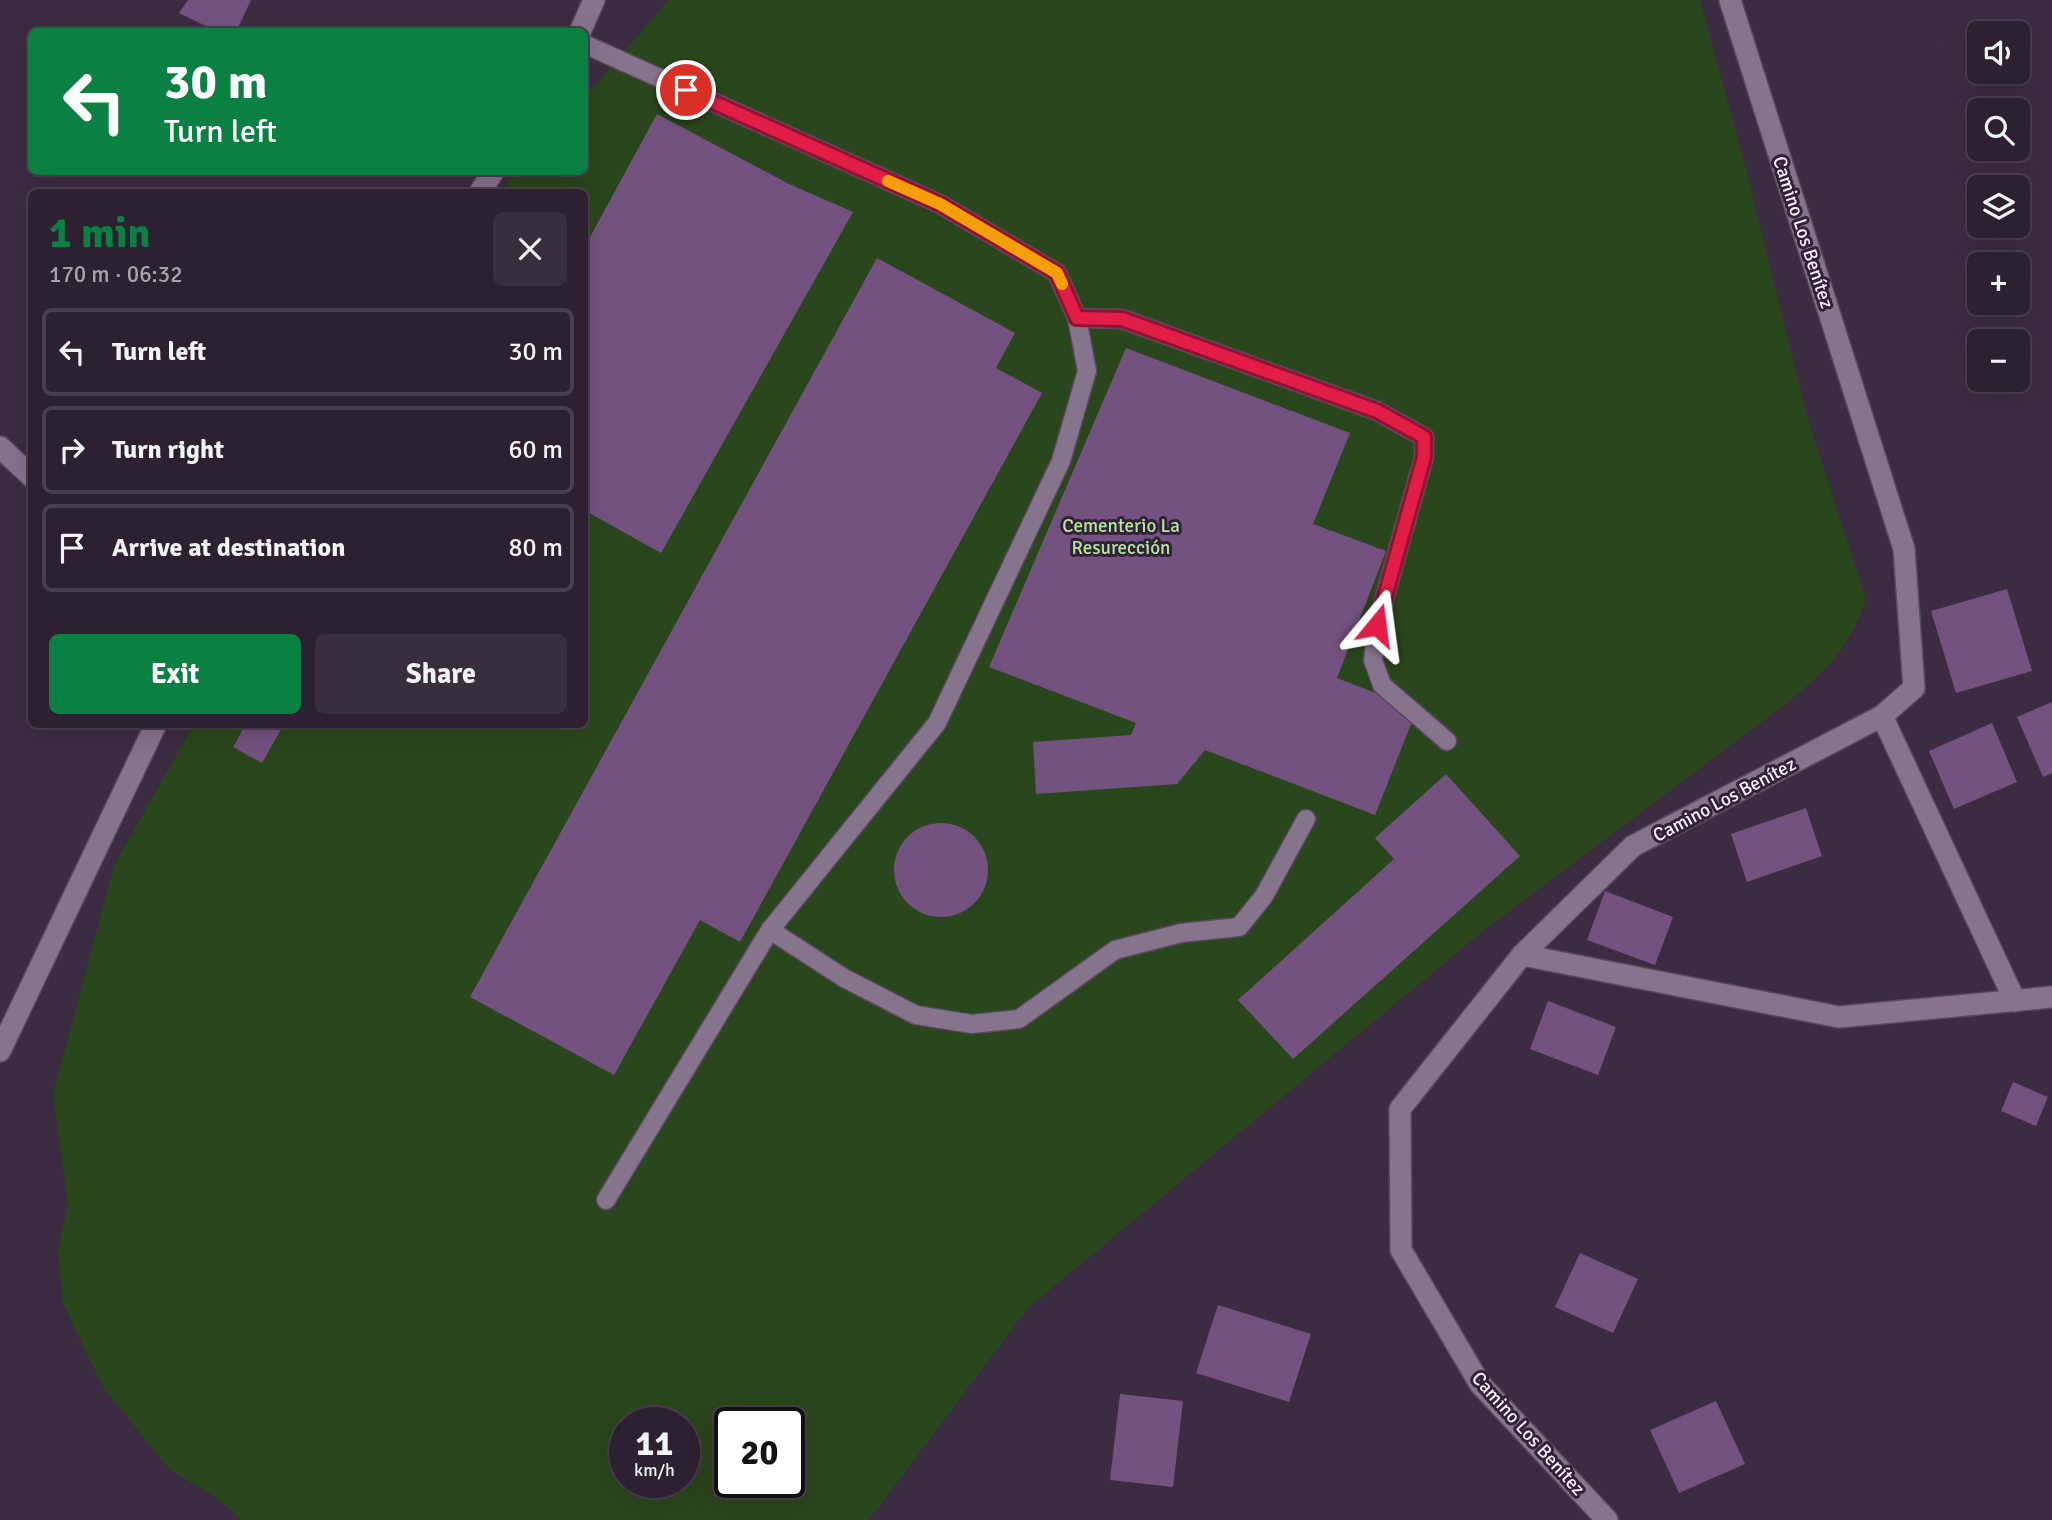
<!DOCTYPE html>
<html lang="en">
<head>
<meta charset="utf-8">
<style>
	:root { --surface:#2d2131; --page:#392e3d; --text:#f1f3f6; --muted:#a7a3ab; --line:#483e4d; --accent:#0b8043 }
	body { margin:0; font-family:Signika,sans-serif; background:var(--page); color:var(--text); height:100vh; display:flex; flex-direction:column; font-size:26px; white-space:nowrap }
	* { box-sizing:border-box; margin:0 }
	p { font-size:23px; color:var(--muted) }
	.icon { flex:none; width:38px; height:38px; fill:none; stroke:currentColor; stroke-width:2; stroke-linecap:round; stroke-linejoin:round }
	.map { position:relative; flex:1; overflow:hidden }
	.drawer { position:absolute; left:28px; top:189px; width:560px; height:539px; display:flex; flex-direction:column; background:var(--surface); border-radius:10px; box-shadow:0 7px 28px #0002,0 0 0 2px var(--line) }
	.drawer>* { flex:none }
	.hud { position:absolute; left:28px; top:28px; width:560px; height:147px; border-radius:10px; box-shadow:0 7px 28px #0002,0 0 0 2px var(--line); background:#0b8043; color:#fff; overflow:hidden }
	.buttons { position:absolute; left:1967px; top:21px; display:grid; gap:14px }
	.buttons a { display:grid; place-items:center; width:63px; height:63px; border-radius:10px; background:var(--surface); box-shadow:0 7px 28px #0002,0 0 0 2px var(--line); font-size:35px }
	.speed { position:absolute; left:609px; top:1407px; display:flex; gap:14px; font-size:35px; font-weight:700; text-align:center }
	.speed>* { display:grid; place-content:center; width:91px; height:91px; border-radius:50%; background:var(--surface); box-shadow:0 7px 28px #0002,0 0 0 2px var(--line); line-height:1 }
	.speed small { font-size:18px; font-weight:400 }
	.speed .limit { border:4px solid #111; border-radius:10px; background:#fff; color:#111 }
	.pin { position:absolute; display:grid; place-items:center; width:60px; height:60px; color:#fff; margin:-30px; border:4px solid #fff; border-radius:50%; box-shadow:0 2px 7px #0007 }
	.me { position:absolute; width:77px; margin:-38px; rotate:16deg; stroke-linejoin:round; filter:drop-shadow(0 0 5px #0008) }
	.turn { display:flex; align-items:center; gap:24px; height:147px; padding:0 21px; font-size:32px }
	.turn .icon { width:91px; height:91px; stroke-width:2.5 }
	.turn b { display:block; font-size:49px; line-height:60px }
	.round { display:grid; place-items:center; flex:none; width:74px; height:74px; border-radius:10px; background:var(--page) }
	.headline { display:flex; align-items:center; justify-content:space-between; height:119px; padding:0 21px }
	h1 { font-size:42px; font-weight:700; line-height:52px; color:var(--accent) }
	.button { display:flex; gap:14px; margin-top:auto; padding:14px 21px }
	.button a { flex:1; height:80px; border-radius:10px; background:var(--accent); color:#fff; font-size:28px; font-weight:700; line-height:80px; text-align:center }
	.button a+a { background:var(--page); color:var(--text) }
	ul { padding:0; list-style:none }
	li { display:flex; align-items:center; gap:21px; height:88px; margin:0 14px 10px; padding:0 7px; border:4px solid var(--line); border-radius:10px }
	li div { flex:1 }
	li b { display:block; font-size:26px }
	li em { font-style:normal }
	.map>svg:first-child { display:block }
	.green { fill:#2a461c; fill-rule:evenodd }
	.building { fill:#74527f }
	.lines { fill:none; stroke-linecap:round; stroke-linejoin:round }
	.service-casing { stroke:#57485b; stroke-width:21 }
	.minor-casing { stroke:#57485b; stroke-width:24 }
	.tertiary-casing { stroke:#57485b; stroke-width:24 }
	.service { stroke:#86738c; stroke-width:18 }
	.minor { stroke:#86738c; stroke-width:21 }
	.tertiary { stroke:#86738c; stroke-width:21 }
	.route-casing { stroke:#92132f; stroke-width:18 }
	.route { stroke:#e11d48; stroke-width:12 }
	.slow { stroke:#f59e0b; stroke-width:12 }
	.labels { text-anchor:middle; stroke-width:6; stroke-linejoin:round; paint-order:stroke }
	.street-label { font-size:19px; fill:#faf0fe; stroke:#322237 }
	.park-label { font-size:19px; fill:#b4e79d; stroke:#322237 }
</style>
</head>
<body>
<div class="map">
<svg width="2052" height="1520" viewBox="0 0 2052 1520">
	<rect width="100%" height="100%" fill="#3c2c41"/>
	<path class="green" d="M669 0H1700L1746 169 1807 416 1866 600C1848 650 1829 666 1791 700L1483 931 1028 1308 869 1520H242L214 1496 169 1469 103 1387 63 1304 58 1252 68 1203 53 1095 114 866 193 725 584 724V192H500L519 172H584L585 97ZM625 1423H684V1482H625ZM730 1423H789V1482H730Z"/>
	<g class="building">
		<polygon points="188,0 251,0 236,32 218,32 179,13"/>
		<polygon points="657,114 789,184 853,212 661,553 584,510 584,248"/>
		<polygon points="877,258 1015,333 996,368 1042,393 740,942 700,920 614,1075 470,997"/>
		<polygon points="1126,348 1350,433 1313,524 1386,551 1337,678 1417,709 1375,815 1205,750 1177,784 1036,794 1033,742 1131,735 1136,723 989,667"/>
		<polygon points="2007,589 2032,671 1956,693 1931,611"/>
		<polygon points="2052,702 2052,773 2043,777 2017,717"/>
		<polygon points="1992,723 2017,782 1954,809 1929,751"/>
		<polygon points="246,724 284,724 262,763 233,747"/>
		<polygon points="1446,774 1520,856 1293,1059 1238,1000 1394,859 1375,838"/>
		<polygon points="1806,808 1822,856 1747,882 1731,834"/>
		<circle cx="941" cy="870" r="47"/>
		<polygon points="1605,891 1673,917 1655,965 1587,940"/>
		<polygon points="1548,1001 1616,1027 1598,1075 1530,1049"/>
		<polygon points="2013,1082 2048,1097 2036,1126 2001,1111"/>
		<polygon points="1580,1253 1638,1279 1613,1333 1555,1307"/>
		<polygon points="1218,1305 1311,1334 1289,1402 1196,1373"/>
		<polygon points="1120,1394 1183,1401 1173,1487 1110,1480"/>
		<polygon points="1716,1401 1745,1464 1679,1493 1650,1430"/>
	</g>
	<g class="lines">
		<g class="service-casing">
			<g id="service">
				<polyline points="584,44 940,204 1057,273 1077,318 1087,371 1061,461 937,723 770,930 606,1200"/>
				<polyline points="1077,318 1122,319 1377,411 1424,437 1424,457 1377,625 1373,660 1382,685 1447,741"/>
				<polyline points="770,930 844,978 916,1015 972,1024 1019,1019 1115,950 1181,933 1239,927 1264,896 1306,819"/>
			</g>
		</g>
		<g class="minor-casing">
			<g id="minor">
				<polyline points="0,447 32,477"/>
				<polyline points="1882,716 2015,1001"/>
				<polyline points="1522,955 1839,1017 2052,997"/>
				<polyline points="1607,1520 1480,1384 1401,1250 1400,1109 1522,955 1633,846 1882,716 1914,688 1904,549 1730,0"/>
			</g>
		</g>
		<g class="tertiary-casing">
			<g id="tertiary">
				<polyline points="580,32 594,0"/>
				<polyline points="480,192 493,172"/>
				<polyline points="0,1051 156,724"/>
			</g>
		</g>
		<use href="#service" class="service"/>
		<use href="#minor" class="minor"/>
		<use href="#tertiary" class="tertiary"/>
	</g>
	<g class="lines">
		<g class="route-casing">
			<polyline id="route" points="686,90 940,204 1057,273 1077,318 1122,319 1377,411 1424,437 1424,457 1377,625"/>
		</g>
		<use href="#route" class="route"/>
		<polyline class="slow" points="888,181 940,204 1057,273 1062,284"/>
	</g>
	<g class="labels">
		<g class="street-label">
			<text transform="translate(1804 232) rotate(72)" y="7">Camino Los Benítez</text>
			<text transform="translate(1724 799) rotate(-28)" y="7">Camino Los Benítez</text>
			<text transform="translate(1529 1433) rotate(48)" y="7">Camino Los Benítez</text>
		</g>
		<g class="park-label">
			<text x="1121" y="532">Cementerio La<tspan x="1121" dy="22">Resurección</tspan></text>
		</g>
	</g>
</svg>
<div class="buttons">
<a><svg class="icon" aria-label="sound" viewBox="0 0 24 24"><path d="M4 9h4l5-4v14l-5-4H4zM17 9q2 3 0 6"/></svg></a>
<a><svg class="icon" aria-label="search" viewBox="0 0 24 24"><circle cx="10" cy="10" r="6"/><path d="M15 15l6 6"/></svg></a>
<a><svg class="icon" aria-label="layers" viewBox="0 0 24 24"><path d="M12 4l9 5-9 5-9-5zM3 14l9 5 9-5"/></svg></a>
<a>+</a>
<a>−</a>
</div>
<div class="speed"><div>11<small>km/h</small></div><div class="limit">20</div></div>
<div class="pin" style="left:686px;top:90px;background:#d93025"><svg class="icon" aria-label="arrive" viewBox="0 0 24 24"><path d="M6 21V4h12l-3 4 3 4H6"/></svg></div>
<svg class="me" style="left:1377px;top:625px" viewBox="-20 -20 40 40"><path d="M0-17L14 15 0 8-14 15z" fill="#e11d48" stroke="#fff" stroke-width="4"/></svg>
<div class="hud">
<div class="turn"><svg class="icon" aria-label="left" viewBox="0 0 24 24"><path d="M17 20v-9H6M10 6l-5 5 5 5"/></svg><div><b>30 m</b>Turn left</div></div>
</div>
<section class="drawer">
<div class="headline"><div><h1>1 min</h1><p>170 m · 06:32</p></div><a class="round"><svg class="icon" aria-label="close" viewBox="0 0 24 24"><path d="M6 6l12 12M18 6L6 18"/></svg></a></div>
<ul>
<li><svg class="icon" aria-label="left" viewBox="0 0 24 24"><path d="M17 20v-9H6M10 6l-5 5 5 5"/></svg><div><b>Turn left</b></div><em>30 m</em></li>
<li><svg class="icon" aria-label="right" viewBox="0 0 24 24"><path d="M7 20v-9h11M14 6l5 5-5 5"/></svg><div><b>Turn right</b></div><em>60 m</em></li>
<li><svg class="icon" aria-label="arrive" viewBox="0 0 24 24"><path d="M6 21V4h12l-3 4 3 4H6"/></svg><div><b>Arrive at destination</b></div><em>80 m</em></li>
</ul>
<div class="button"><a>Exit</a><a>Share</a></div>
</section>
</div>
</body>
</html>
